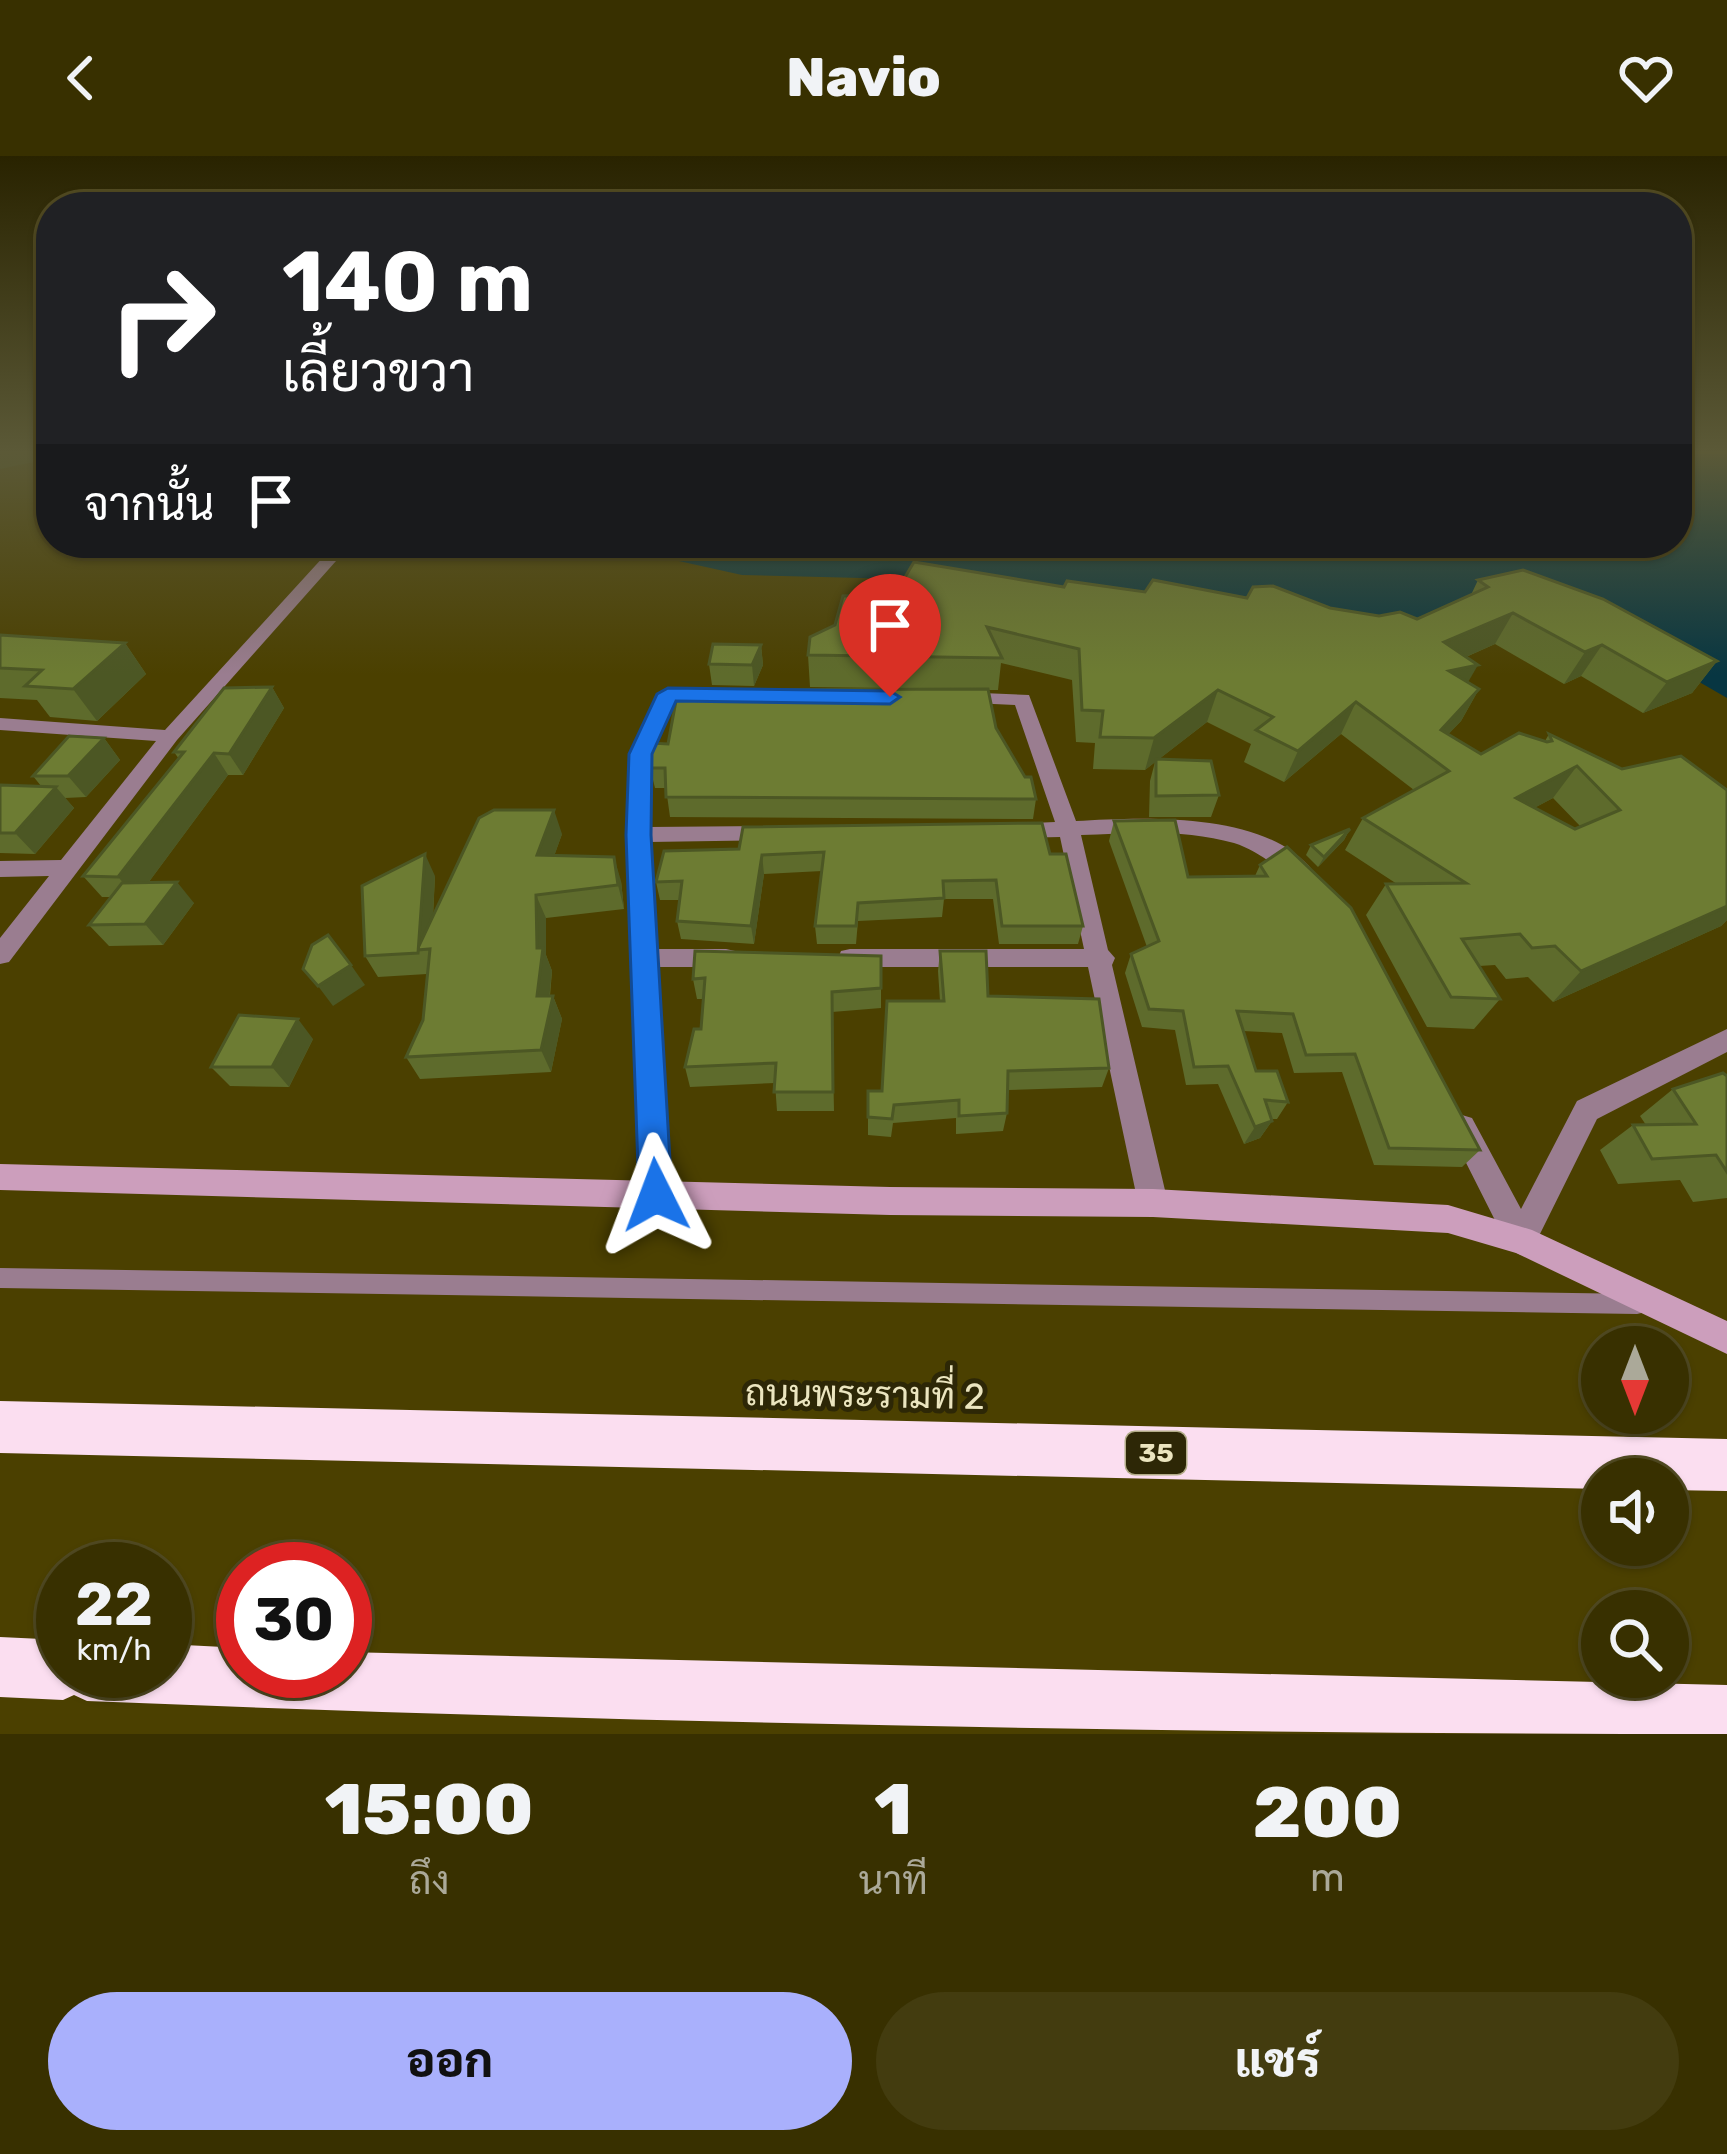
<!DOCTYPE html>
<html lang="th">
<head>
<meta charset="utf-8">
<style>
	:root { --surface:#383000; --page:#433c0f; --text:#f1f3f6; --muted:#aba999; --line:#524b22; --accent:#a9b0fc }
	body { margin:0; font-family:Rubik,Sarabun,sans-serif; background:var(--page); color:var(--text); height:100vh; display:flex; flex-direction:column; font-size:45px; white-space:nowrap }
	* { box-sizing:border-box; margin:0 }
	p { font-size:39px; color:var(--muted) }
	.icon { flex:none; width:66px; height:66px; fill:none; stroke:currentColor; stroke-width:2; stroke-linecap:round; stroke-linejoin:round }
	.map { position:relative; height:1578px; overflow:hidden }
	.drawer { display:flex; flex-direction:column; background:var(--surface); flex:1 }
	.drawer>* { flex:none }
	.top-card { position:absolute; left:36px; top:36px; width:1656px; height:366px; border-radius:48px; box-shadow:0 3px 9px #0004,0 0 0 3px var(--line); background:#202124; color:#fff; overflow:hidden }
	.needle { width:78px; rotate:180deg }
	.controls { position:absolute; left:1581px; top:1170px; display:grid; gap:24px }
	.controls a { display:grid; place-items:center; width:108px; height:108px; border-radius:50%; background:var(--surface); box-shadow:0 3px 9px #0004,0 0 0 3px var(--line); font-size:60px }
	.speed { position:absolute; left:36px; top:1386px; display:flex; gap:24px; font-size:60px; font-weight:700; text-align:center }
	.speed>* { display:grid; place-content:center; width:156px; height:156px; border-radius:50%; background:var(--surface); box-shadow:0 3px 9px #0004,0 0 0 3px var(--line); line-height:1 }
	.speed small { font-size:30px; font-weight:400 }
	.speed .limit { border:18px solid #d22; background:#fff; color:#111 }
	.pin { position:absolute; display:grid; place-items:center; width:102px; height:102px; color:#fff; margin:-123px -51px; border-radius:50% 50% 50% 0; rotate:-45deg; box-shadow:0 0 12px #0007 }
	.pin .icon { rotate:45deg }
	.me { position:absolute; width:132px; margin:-66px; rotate:357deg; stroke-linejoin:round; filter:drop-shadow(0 0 9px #0008) }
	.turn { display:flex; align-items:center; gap:42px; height:252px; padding:0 48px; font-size:54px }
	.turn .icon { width:156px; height:156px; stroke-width:2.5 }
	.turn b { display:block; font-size:84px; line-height:102px }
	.then { display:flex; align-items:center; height:114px; padding:0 48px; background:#0003; gap:24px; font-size:45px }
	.eta { display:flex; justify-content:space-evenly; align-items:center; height:204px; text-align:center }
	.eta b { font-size:72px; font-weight:800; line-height:84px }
	.button { display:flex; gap:24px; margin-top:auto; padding:24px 48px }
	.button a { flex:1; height:138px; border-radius:72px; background:var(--accent); color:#111; font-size:48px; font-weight:800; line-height:138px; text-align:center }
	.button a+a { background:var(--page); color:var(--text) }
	header { display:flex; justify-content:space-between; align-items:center; height:156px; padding:0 48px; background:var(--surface); font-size:54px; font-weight:800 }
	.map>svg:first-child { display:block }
	.water { fill:#073642 }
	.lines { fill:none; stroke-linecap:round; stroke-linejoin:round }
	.lane { stroke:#9a7d90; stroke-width:20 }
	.street { fill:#9a7d90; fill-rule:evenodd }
	.secondary { fill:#cc9ebc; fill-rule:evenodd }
	.highway { fill:#fbdef0; fill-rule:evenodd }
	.wall { fill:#5e6b2c; fill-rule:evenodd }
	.shaded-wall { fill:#4c5724 }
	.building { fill:#6d7c33; stroke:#4c5724; stroke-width:3; fill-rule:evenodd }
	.route { fill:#1a73e8; stroke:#114b97; stroke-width:3 }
	.labels { text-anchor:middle; stroke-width:10; stroke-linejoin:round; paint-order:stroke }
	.shield { fill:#2d2706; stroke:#b2ac88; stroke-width:3 }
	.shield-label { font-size:27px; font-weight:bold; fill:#ebe5bf }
	.near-street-label { font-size:36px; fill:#ebe5bf; stroke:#2d2706 }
</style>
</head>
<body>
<header><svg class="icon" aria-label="back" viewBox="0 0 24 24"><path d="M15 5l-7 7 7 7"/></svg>Navio<svg class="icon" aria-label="heart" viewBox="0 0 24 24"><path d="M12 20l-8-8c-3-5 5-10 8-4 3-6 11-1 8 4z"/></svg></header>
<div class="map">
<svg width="1727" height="1578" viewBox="0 0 1727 1578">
	<rect width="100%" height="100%" fill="#4b4000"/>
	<polygon class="water" points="1677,298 1727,298 1727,542 1606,472 1406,486 982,425 742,419 611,390 585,395 544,387 1677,387"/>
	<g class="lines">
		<polyline class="lane" points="0,1122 1637,1148"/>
		<g class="street">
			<polygon points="336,387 352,387 177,584 9,806 0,808 0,782 49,720 0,721 0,705 61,704 156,585 0,574 0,562 165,574"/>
			<polygon points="707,533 716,539 714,543 675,545 651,598 649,671 774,670 785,677 774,684 649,686 656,793 726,793 735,795 738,802 735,809 726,811 657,811 671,1039 666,1049 656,1053 646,1049 641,1039 627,679 631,598 661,535"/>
			<path d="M958 536 1029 539 1076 665C1145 661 1266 655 1313 715L1302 723C1278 715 1260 695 1234 687 1186 673 1131 677 1081 679L1108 794 1115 802 1112 809 1168 1047 1163 1057 1153 1061 1143 1057 1138 1047 1088 811H850L841 809 838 802 841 795 850 793H1084L1060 681 1013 682 1002 675 1013 668 1055 666 1015 549 951 546V538Z"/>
			<polygon points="1727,873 1727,896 1597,963 1532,1094 1521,1099 1510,1094 1448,971 1452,962 1462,959 1472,962 1521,1053 1577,945"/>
		</g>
		<polygon class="secondary" points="0,1008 890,1031 1153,1033 1448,1049 1532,1074 1727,1165 1727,1198 1516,1097 1448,1077 1153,1061 890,1059 0,1034"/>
		<g class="highway">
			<polygon points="0,1245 1727,1283 1727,1335 1668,1334 1668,1323 1602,1323 1602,1333 0,1297"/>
			<path d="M0 1481 63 1484V1515H165V1488L243 1492V1515H345V1496L1727 1529V1578C1180 1578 634 1567 87 1545L74 1539 63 1544 0 1541Z"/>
		</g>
	</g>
	<g class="wall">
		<path d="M1478 424 1717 505 1692 537 1643 557 1581 520 1564 528 1495 488 1466 501 1468 526 1479 533 1461 565 1448 578 1481 598 1545 585 1549 578 1622 613 1727 634V764L1721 770 1553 846 1528 821 1506 823 1495 809 1479 810 1500 843 1474 873 1427 871 1366 759 1386 728H1397L1345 694 1363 662 1414 634 1341 578 1284 626 1244 606 1251 588 1207 566 1159 603 1219 639 1211 661H1149L1150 625 1155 606 1145 614 1093 613 1095 587 1076 586 1072 524 1001 507 998 534H988L996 572 1036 643 1033 663 670 661 666 632H655L650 612 668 588 959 533 810 531 808 499 1064 431 1247 442 1330 452 1379 460 1417 463 1471 439ZM1553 642 1581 671 1575 673 1534 652Z"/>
		<polygon points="0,479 125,487 146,518 97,565 50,561 37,544 0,542"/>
		<polygon points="761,489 763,509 754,530 712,529 709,508"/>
		<polygon points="272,531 284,552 243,619 228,619 148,727 194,747 163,789 109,790 89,769 111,741 102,741 83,720 179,603 174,596"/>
		<polygon points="104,582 120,604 86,641 65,642 74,652 35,698 0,697 0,629 41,630 33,620"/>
		<polygon points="1114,665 1188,721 1255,720 1260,709 1480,994 1462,1011 1374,1009 1342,916 1294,917 1282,877 1243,875 1256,915 1288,946 1277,963 1271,963 1272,965 1260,982 1244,988 1218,928 1186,929 1175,874 1142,871 1125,817 1131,798 1147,791 1109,685"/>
		<polygon points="1350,673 1344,684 1318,711 1306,699 1311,689"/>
		<polygon points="562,678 554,700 621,725 624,753 546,762 546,799 552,815 550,840 553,840 562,863 551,916 420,923 406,901 423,864 427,818 378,821 365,800 435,720 433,761"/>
		<polygon points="664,695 1050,698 1083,770 1078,788 999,788 993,743 944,743 942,761 858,765 856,788 817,788 815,770 822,715 764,718 754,788 681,783 677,765 680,744 660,744 656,726"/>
		<polygon points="940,795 988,840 1109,912 1102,931 1008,934 1007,957 1003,975 956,978 956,962 893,967 891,981 868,979 868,935 882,935 940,845 938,815"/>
		<polygon points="881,800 881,852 832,856 834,955 777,955 775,927 690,931 685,911 701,873 704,843 697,843 693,823"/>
		<polygon points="313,883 289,931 230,930 211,911"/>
		<polygon points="1727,920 1727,1042 1693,1046 1680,1024 1618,1028 1600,994 1633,969 1646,969 1640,960 1673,933"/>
	</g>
	<g class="shaded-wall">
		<polygon points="0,298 34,298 34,306 0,313"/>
		<polygon points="1513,457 1495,488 1427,518 1444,486"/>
		<polygon points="125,487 146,518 97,565 73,533"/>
		<polygon points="761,489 763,509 754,530 752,509"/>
		<polygon points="1602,489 1581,520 1564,528 1585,496"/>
		<polygon points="1717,505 1692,537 1643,557 1667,526"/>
		<polygon points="1478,509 1460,540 1449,515"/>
		<polygon points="272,531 284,552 243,619 229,598"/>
		<polygon points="1479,533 1461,565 1428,600 1441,574"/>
		<polygon points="1218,534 1207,566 1145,614 1154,582"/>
		<polygon points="1356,546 1341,578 1284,626 1298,595"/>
		<polygon points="104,582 120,604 86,641 68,620"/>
		<polygon points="214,597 228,619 137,742 118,721"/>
		<polygon points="1577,610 1553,642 1493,674 1516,642"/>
		<polygon points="56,631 74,652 35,698 15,677"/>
		<polygon points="554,654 562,678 546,723 537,699"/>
		<polygon points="1350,673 1344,684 1318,711 1324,701"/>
		<polygon points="425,698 435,720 431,796 430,793 418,794"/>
		<polygon points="762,699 764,718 754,788 751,770"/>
		<polygon points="614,701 621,725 624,753 618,729"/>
		<polygon points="177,726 194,747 163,789 145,768"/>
		<polygon points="536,739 546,762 546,799 552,815 547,863 537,840"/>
		<polygon points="1727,740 1727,764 1721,770 1553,846 1581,815"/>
		<polygon points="351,809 365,829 333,850 318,830"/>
		<polygon points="553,840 562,863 551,916 541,894"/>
		<polygon points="298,863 313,883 289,931 272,911"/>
		<polygon points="1272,965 1260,982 1244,988 1255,971"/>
	</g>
	<g class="building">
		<path d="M914 406 1064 431 1067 425 1145 436 1153 424 1247 442 1253 431 1273 430 1330 452 1379 460 1400 456 1417 463 1488 431 1478 424 1523 414 1603 443 1717 505 1667 526 1602 489 1585 496 1513 457 1444 486 1478 509 1449 515 1479 533 1441 574 1481 598 1519 577 1547 586 1552 585 1549 578 1622 613 1681 600 1727 634V750L1581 815 1555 790 1532 792 1520 778 1462 783 1500 843 1451 841 1386 728 1466 727 1363 662 1449 615 1356 546 1298 595 1256 574 1273 561 1218 534 1154 582 1100 581 1103 555 1082 554 1079 493 987 471 1002 502 808 499 810 481 835 469 843 440 895 438ZM1577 610 1620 654 1575 673 1516 642Z"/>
		<polygon points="0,479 125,487 73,533 25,530 42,514 0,512"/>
		<polygon points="713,488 761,489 752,509 709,508"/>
		<polygon points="272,531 229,598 214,597 118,721 83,720 184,596 174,596 224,532"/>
		<polygon points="988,533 996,572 1025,621 1031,621 1036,643 666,641 665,612 650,612 651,587 668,588 678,534"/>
		<polygon points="69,580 104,582 68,620 33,620"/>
		<polygon points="1156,603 1211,605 1219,639 1156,640"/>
		<polygon points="0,629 56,631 15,677 0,677"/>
		<polygon points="494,654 554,654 537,699 614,701 618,729 536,739 537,792 543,792 537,840 553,840 541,894 406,901 423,864 430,793 417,794 479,662"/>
		<polygon points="1175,664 1188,721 1267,720 1260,709 1287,691 1351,752 1480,994 1389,992 1355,898 1306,899 1293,858 1237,855 1256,915 1277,915 1288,946 1265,944 1272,965 1255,971 1228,910 1194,911 1183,855 1149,853 1131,798 1159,785 1114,665"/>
		<polygon points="1042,667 1050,698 1066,698 1083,770 1002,770 996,724 943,725 944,742 858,747 856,770 815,770 824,696 762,699 751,770 677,765 682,725 656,726 664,695 739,693 743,671"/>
		<polygon points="1350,673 1324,701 1311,689"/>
		<polygon points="425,698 418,797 365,800 362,730"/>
		<polygon points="177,726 145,768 89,769 122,727"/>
		<polygon points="328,779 351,809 318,830 303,813 312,789"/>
		<polygon points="695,795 881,800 881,832 832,836 833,936 774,936 776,907 685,911 694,873 701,873 705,822 693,823"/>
		<polygon points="940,795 986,795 988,840 1099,843 1109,912 1008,915 1007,957 959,960 959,944 894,949 892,963 868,961 868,935 882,935 887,845 944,845"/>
		<polygon points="239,859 298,863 272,911 211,911"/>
		<polygon points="1723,917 1727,920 1727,1016 1716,999 1652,1003 1633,969 1696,968 1673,933"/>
	</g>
	<linearGradient id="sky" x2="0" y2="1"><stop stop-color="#292300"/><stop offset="0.57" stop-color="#5b5937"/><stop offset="1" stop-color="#5b5937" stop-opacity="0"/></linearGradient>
	<rect width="1727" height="519" fill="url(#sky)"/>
	<polygon class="route" points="668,532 890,535 900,541 890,548 676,545 652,598 651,679 672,1039 668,1050 656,1054 644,1050 639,1039 626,679 629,598 657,538"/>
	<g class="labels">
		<rect class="shield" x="1126" y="1276" width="60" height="42" rx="9"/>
		<g class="shield-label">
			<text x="1156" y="1306">35</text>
		</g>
		<g class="near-street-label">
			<text transform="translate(865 1238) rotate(1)" y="13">ถนนพระรามที่ 2</text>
		</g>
	</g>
</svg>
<div class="controls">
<a><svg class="needle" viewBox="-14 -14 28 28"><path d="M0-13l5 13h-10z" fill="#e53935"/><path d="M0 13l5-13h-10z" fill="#aba999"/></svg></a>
<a><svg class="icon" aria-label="sound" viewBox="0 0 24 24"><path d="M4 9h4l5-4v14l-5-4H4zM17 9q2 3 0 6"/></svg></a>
<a><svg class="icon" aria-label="search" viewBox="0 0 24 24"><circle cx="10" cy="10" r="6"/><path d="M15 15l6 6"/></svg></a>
</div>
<div class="speed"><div>22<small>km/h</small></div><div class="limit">30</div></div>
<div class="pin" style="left:890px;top:541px;background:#d93025"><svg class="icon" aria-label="arrive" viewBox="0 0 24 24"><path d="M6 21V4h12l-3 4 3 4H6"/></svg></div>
<svg class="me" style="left:656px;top:1039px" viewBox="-20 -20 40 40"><path d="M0-17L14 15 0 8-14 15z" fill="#1a73e8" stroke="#fff" stroke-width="4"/></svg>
<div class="top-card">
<div class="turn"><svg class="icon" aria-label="right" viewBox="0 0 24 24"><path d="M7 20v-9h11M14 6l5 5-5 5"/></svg><div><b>140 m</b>เลี้ยวขวา</div></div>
<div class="then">จากนั้น<svg class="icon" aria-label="arrive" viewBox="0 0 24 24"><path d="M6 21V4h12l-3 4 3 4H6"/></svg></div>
</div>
</div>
<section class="drawer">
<div class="eta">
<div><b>15:00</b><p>ถึง</p></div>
<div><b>1</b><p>นาที</p></div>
<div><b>200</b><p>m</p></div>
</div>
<div class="button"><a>ออก</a><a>แชร์</a></div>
</section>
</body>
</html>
